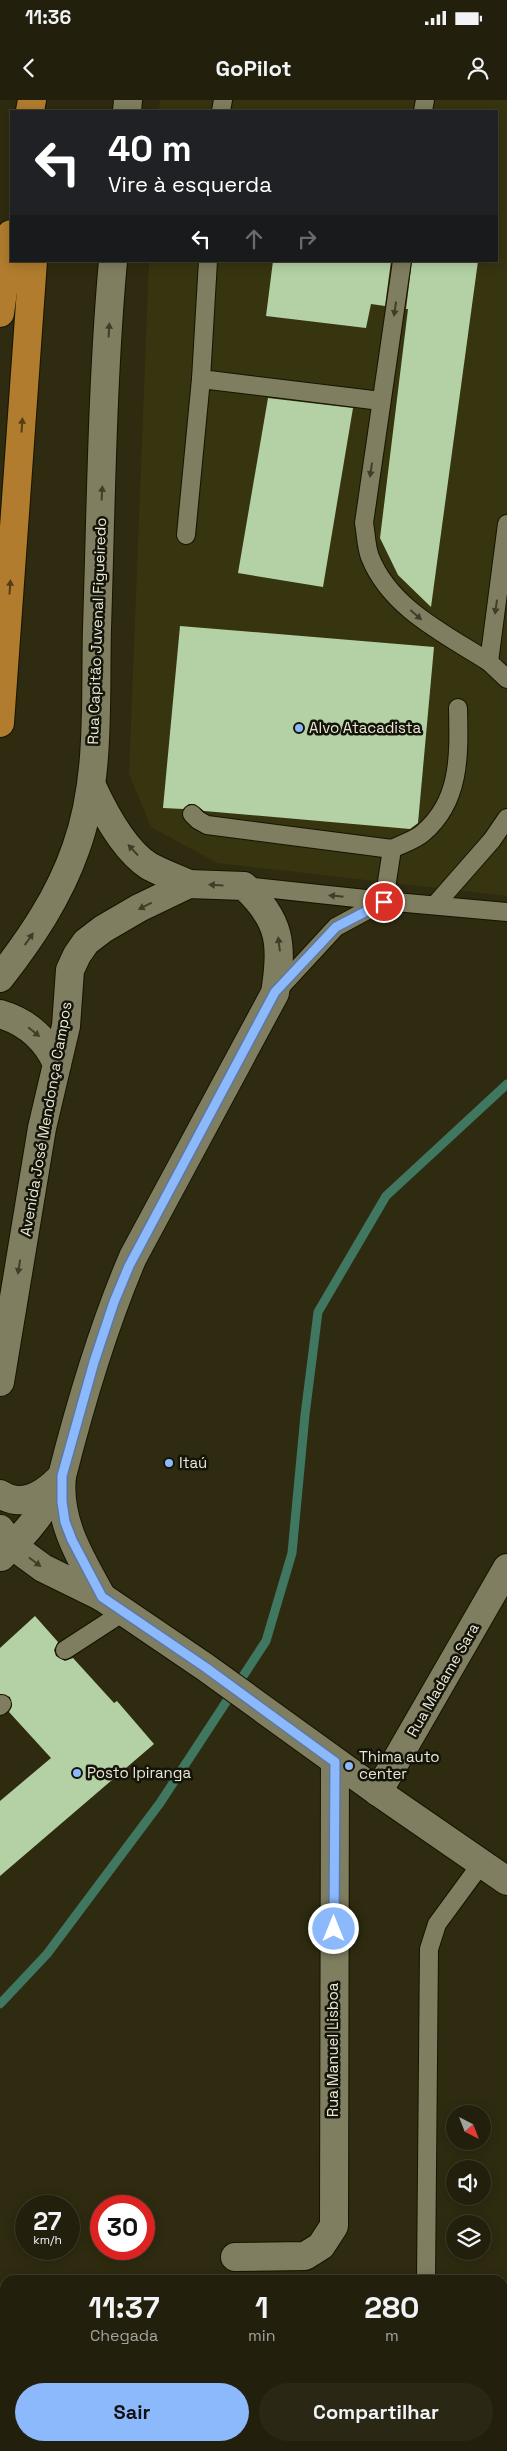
<!DOCTYPE html>
<html lang="pt">
<head>
<meta charset="utf-8">
<style>
	:root { --surface:#22200c; --page:#2a2815; --text:#f1f3f6; --muted:#a2a39d; --line:#3f3e2d; --accent:#8cb9fc }
	body { margin:0; font-family:"Space Grotesk",sans-serif; background:var(--page); color:var(--text); height:100vh; display:flex; flex-direction:column; font-size:19px; white-space:nowrap }
	* { box-sizing:border-box; margin:0 }
	p { font-size:16px; color:var(--muted) }
	.icon { flex:none; width:28px; height:28px; fill:none; stroke:currentColor; stroke-width:2; stroke-linecap:round; stroke-linejoin:round }
	.map { position:relative; flex:1; overflow:hidden }
	.details { position:absolute; left:0px; top:2175px; width:508px; height:176px; display:flex; flex-direction:column; background:var(--surface); border-radius:15px 15px 0 0; box-shadow:0 2px 12px #0003,0 0 0 1px var(--line) }
	.details>* { flex:none }
	.guide { position:absolute; left:10px; top:10px; width:488px; height:152px; border-radius:0px; box-shadow:0 2px 12px #0003,0 0 0 1px var(--line); background:#202124; color:#fff; overflow:hidden }
	.needle { width:32px; rotate:138deg }
	.controls { position:absolute; left:446px; top:2005px; display:grid; gap:10px }
	.controls a { display:grid; place-items:center; width:45px; height:45px; border-radius:50%; background:var(--surface); box-shadow:0 2px 12px #0003,0 0 0 1px var(--line); font-size:25px }
	.speed { position:absolute; left:15px; top:2095px; display:flex; gap:10px; font-size:25px; font-weight:700; text-align:center }
	.speed>* { display:grid; place-content:center; width:65px; height:65px; border-radius:50%; background:var(--surface); box-shadow:0 2px 12px #0003,0 0 0 1px var(--line); line-height:1 }
	.speed small { font-size:12px; font-weight:400 }
	.speed .limit { border:8px solid #d22; background:#fff; color:#111 }
	.pin { position:absolute; display:grid; place-items:center; width:42px; height:42px; color:#fff; margin:-21px; border:2px solid #fff; border-radius:50%; box-shadow:0 1px 5px #0007 }
	.me { position:absolute; width:55px; margin:-28px; rotate:0deg; stroke-linejoin:round; filter:drop-shadow(0 0 4px #0008) }
	.turn { display:flex; align-items:center; gap:18px; height:105px; padding:0 15px; font-size:22px }
	.turn .icon { width:65px; height:65px; stroke-width:2.5 }
	.turn b { display:block; font-size:35px; line-height:42px }
	.lanes { display:flex; align-items:center; height:48px; padding:0 15px; background:#0003; justify-content:center; gap:25px; direction:ltr }
	.lanes .off { opacity:.35 }
	.eta { display:flex; justify-content:space-evenly; align-items:center; height:85px; text-align:center }
	.eta b { font-size:30px; font-weight:800; line-height:35px }
	.primary-button { display:flex; gap:10px; margin-top:auto; padding:10px 15px }
	.primary-button a { flex:1; height:58px; border-radius:30px; background:var(--accent); color:#111; font-size:20px; font-weight:800; line-height:58px; text-align:center }
	.primary-button a+a { background:var(--page); color:var(--text) }
	.status { display:flex; justify-content:space-between; align-items:center; height:35px; padding:0 25px; background:var(--surface); direction:ltr }
	.status svg { height:14px; fill:currentColor }
	header { display:flex; justify-content:space-between; align-items:center; height:65px; padding:0 15px; background:var(--surface); font-size:22px; font-weight:800 }
	.map>svg:first-child { display:block }
	.built { fill:#373410 }
	.lines { fill:none; stroke-linecap:round; stroke-linejoin:round }
	.stream { stroke:#3f7760; stroke-width:9 }
	.river { stroke:#3f7760; stroke-width:54 }
	.building { fill:#b3d1a4 }
	.lane-casing { stroke:#161400; stroke-width:20 }
	.street-casing { stroke:#161400; stroke-width:30 }
	.secondary-casing { stroke:#161400; stroke-width:30 }
	.highway-casing { stroke:#161400; stroke-width:30 }
	.lane { stroke:#807e60; stroke-width:18 }
	.street { stroke:#807e60; stroke-width:28 }
	.secondary { stroke:#807e60; stroke-width:28 }
	.highway { stroke:#b17c2d; stroke-width:28 }
	.oneway { fill:#403e2b }
	.oneway2 { fill:#533e17 }
	.route-casing { stroke:#5b78a4; stroke-width:12 }
	.route { stroke:#8cb9fc; stroke-width:9 }
	.poi-dot { fill:#8cb9fc; stroke:#151408; stroke-width:2 }
	.labels { text-anchor:middle; stroke-width:5; stroke-linejoin:round; paint-order:stroke }
	.street-label { font-size:15px; fill:#e9e8d7; stroke:#151408 }
	.poi-label { font-size:15px; fill:#e9e8d7; stroke:#151408; text-anchor:start }
</style>
</head>
<body>
<div class="status"><b>11:36</b><svg viewBox="0 0 49 12"><path d="M0 12V9h3v3zM5 12V6h3v6zM10 12V3h3v9zM15 12V0h3v12zM26 1h20v11H26zM47 4h2v5h-2z"/></svg></div>
<header><svg class="icon" aria-label="back" viewBox="0 0 24 24"><path d="M15 5l-7 7 7 7"/></svg>GoPilot<svg class="icon" aria-label="person" viewBox="0 0 24 24"><circle cx="12" cy="8" r="4"/><path d="M4 21q1-7 8-7t8 7"/></svg></header>
<div class="map">
<svg width="507" height="2351" viewBox="0 0 507 2351">
	<rect width="100%" height="100%" fill="#2e2b10"/>
	<polygon class="built" points="160,0 507,0 507,796 217,763 151,727 129,674 149,161 496,161 496,11 159,11"/>
	<g class="lines">
		<polyline class="stream" points="0,1904 47,1854 160,1703 266,1541 292,1453 305,1315 318,1212 386,1096 507,984"/>
		<g class="river">
			<polyline points="0,2278 5,2280"/>
			<polyline points="247,2346 266,2351"/>
		</g>
	</g>
	<g class="building">
		<polygon points="273,161 391,161 385,206 371,204 366,228 266,216"/>
		<polygon points="412,161 478,161 431,507 398,475 380,438 408,209 406,209"/>
		<polygon points="268,298 353,308 323,487 238,473"/>
		<polygon points="180,526 434,547 418,723 410,729 204,711 194,704 189,704 183,709 163,708"/>
		<polygon points="35,1516 58,1542 54,1550 56,1556 65,1561 73,1558 114,1603 117,1601 154,1644 0,1776 0,1701 51,1658 9,1612 12,1606 10,1597 0,1594 0,1548"/>
	</g>
	<g class="lines">
		<g class="lane-casing">
			<g id="lane">
				<polyline points="221,11 223,0"/>
				<polyline points="423,11 425,0"/>
				<polyline points="208,161 201,279 381,301"/>
				<path d="M402 161 364 423C366 433 366 447 370 457 390 508 445 534 489 562"/>
				<polyline points="507,424 489,562 507,579"/>
				<polyline points="186,435 201,279"/>
				<polyline points="192,714 198,720 207,725 392,749"/>
				<polyline points="244,786 384,801 507,812"/>
				<path d="M384 801 392 749C402 744 415 740 423 733 461 701 459 654 458 608"/>
				<polyline points="435,805 492,740 507,718"/>
				<polyline points="276,892 336,827 384,801"/>
				<polyline points="65,1550 122,1513"/>
				<polyline points="0,1606 2,1604"/>
				<polyline points="426,2180 429,1849 437,1824 481,1764"/>
			</g>
		</g>
		<g class="street-casing">
			<g id="street">
				<polyline points="378,1692 507,1468"/>
				<polyline points="235,2157 305,2156 321,2146 334,2126 335,1662"/>
			</g>
		</g>
		<g class="secondary-casing">
			<g id="secondary">
				<polyline points="127,11 128,0"/>
				<path d="M92 686C104 712 124 750 149 766 162 773 176 778 189 784"/>
				<path d="M0 878C31 838 59 797 76 748 101 678 95 601 97 528 101 406 102 282 113 161"/>
				<path d="M0 914C27 922 46 939 57 964"/>
				<path d="M0 1282 42 1028 66 926 70 870 77 855 86 842 103 829 139 808 189 784 244 786C281 820 283 845 275 893L133 1157C103 1227 81 1301 62 1376 57 1421 81 1459 102 1497"/>
				<path d="M0 1394C21 1408 42 1396 58 1380"/>
				<polyline points="0,1429 13,1446 43,1468 102,1497 205,1567 378,1692 507,1781"/>
				<path d="M1 1457C28 1432 45 1410 62 1376"/>
			</g>
		</g>
		<g class="highway-casing">
			<g id="highway">
				<polyline points="30,11 32,0"/>
				<polyline points="0,213 11,134"/>
				<polyline points="0,623 33,161"/>
			</g>
		</g>
		<use href="#lane" class="lane"/>
		<use href="#street" class="street"/>
		<use href="#secondary" class="secondary"/>
		<use href="#highway" class="highway"/>
	</g>
	<defs><path id="oneway-solid" d="M-6-.8H1V-3.2L6.5 0L1 3.2V.8H-6Z" transform="scale(1.25)"/></defs>
	<g class="oneway">
		<use href="#oneway-solid" transform="translate(395 209) rotate(98)"/>
		<use href="#oneway-solid" transform="translate(109 230) rotate(-87)"/>
		<use href="#oneway-solid" transform="translate(371 370) rotate(98)"/>
		<use href="#oneway-solid" transform="translate(102 393) rotate(-87)"/>
		<use href="#oneway-solid" transform="translate(496 507) rotate(98)"/>
		<use href="#oneway-solid" transform="translate(416 515) rotate(41)"/>
		<use href="#oneway-solid" transform="translate(133 750) rotate(-133)"/>
		<use href="#oneway-solid" transform="translate(216 785) rotate(-177)"/>
		<use href="#oneway-solid" transform="translate(336 796) rotate(-174)"/>
		<use href="#oneway-solid" transform="translate(145 806) rotate(153)"/>
		<use href="#oneway-solid" transform="translate(29 839) rotate(-55)"/>
		<use href="#oneway-solid" transform="translate(279 844) rotate(-97)"/>
		<use href="#oneway-solid" transform="translate(34 932) rotate(39)"/>
		<use href="#oneway-solid" transform="translate(19 1167) rotate(99)"/>
		<use href="#oneway-solid" transform="translate(35 1462) rotate(37)"/>
	</g>
	<g class="oneway2">
		<use href="#oneway-solid" transform="translate(22 325) rotate(-86)"/>
		<use href="#oneway-solid" transform="translate(10 487) rotate(-86)"/>
	</g>
	<g class="lines">
		<g class="route-casing">
			<polyline id="route" points="334,1829 335,1662 205,1567 102,1497 72,1440 65,1422 62,1402 62,1376 94,1262 114,1202 129,1166 275,892 336,827 384,802"/>
		</g>
		<use href="#route" class="route"/>
	</g>
	<g class="poi-dot">
		<circle cx="299" cy="628" r="5"/>
		<circle cx="169" cy="1363" r="5"/>
		<circle cx="349" cy="1666" r="5"/>
		<circle cx="77" cy="1673" r="5"/>
	</g>
	<g class="labels">
		<g class="street-label">
			<text transform="translate(97 531) rotate(-88)" y="5">Rua Capitão Juvenal Figueiredo</text>
			<text transform="translate(46 1019) rotate(-80)" y="5">Avenida José Mendonça Campos</text>
			<text transform="translate(443 1580) rotate(-60)" y="5">Rua Madame Sara</text>
			<text transform="translate(333 1950) rotate(-90)" y="5">Rua Manuel Lisboa</text>
		</g>
		<g class="poi-label">
			<text x="309" y="633">Alvo Atacadista</text>
			<text x="179" y="1368">Itaú</text>
			<text x="359" y="1662">Thima auto<tspan x="359" dy="17">center</tspan></text>
			<text x="87" y="1678">Posto Ipiranga</text>
		</g>
	</g>
</svg>
<div class="controls">
<a><svg class="needle" viewBox="-14 -14 28 28"><path d="M0-13l5 13h-10z" fill="#e53935"/><path d="M0 13l5-13h-10z" fill="#a2a39d"/></svg></a>
<a><svg class="icon" aria-label="sound" viewBox="0 0 24 24"><path d="M4 9h4l5-4v14l-5-4H4zM17 9q2 3 0 6"/></svg></a>
<a><svg class="icon" aria-label="layers" viewBox="0 0 24 24"><path d="M12 4l9 5-9 5-9-5zM3 14l9 5 9-5"/></svg></a>
</div>
<div class="speed"><div>27<small>km/h</small></div><div class="limit">30</div></div>
<div class="pin" style="left:384px;top:802px;background:#d93025"><svg class="icon" aria-label="arrive" viewBox="0 0 24 24"><path d="M6 21V4h12l-3 4 3 4H6"/></svg></div>
<svg class="me" style="left:334px;top:1829px" viewBox="-20 -20 40 40"><circle r="17" fill="#8cb9fc" stroke="#fff" stroke-width="3"/><path d="M0-11L8 9 0 5-8 9z" fill="#fff"/></svg>
<div class="guide">
<div class="turn"><svg class="icon" aria-label="left" viewBox="0 0 24 24"><path d="M17 20v-9H6M10 6l-5 5 5 5"/></svg><div><b>40 m</b>Vire à esquerda</div></div>
<div class="lanes"><svg class="icon" aria-label="left" viewBox="0 0 24 24"><path d="M17 20v-9H6M10 6l-5 5 5 5"/></svg><svg class="icon off" aria-label="ahead" viewBox="0 0 24 24"><path d="M12 20V5M6 11l6-6 6 6"/></svg><svg class="icon off" aria-label="right" viewBox="0 0 24 24"><path d="M7 20v-9h11M14 6l5 5-5 5"/></svg></div>
</div>
<section class="details">
<div class="eta">
<div><b>11:37</b><p>Chegada</p></div>
<div><b>1</b><p>min</p></div>
<div><b>280</b><p>m</p></div>
</div>
<div class="primary-button"><a>Sair</a><a>Compartilhar</a></div>
</section>
</div>
</body>
</html>
